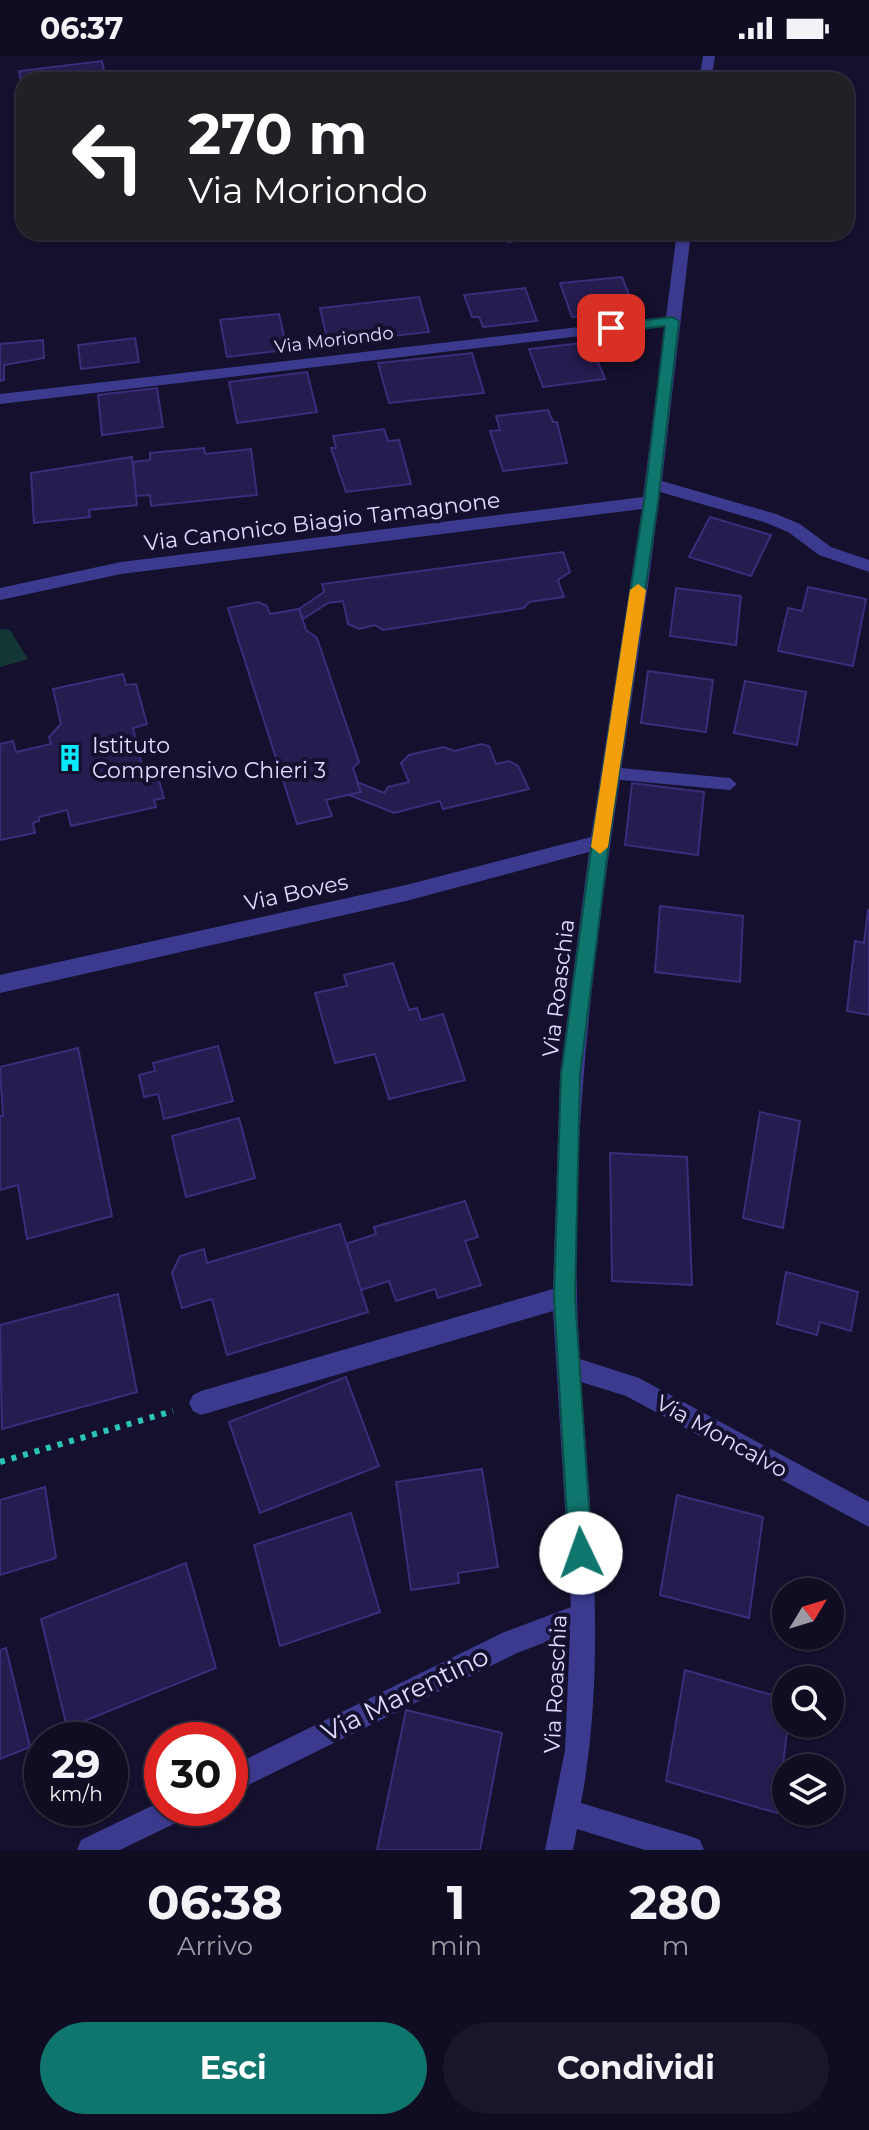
<!DOCTYPE html>
<html lang="it">
<head>
<meta charset="utf-8">
<style>
	:root { --surface:#100c22; --page:#19152a; --text:#f1f3f6; --muted:#9c9ba5; --line:#302c40; --accent:#0f766e }
	body { margin:0; font-family:Montserrat,sans-serif; background:var(--page); color:var(--text); height:100vh; display:flex; flex-direction:column; font-size:30px; white-space:nowrap }
	* { box-sizing:border-box; margin:0 }
	p { font-size:26px; color:var(--muted) }
	.icon { flex:none; width:44px; height:44px; fill:none; stroke:currentColor; stroke-width:2; stroke-linecap:round; stroke-linejoin:round }
	.map { position:relative; height:1794px; overflow:hidden }
	.drawer { display:flex; flex-direction:column; background:var(--surface); flex:1 }
	.drawer>* { flex:none }
	.top-card { position:absolute; left:16px; top:16px; width:838px; height:168px; border-radius:24px; box-shadow:0 2px 6px #0004,0 0 0 2px var(--line); background:#202124; color:#fff; overflow:hidden }
	.needle { width:52px; rotate:52deg }
	.tools { position:absolute; left:772px; top:1522px; display:grid; gap:16px }
	.tools a { display:grid; place-items:center; width:72px; height:72px; border-radius:50%; background:var(--surface); box-shadow:0 2px 6px #0004,0 0 0 2px var(--line); font-size:40px }
	.speed { position:absolute; left:24px; top:1666px; display:flex; gap:16px; font-size:40px; font-weight:700; text-align:center }
	.speed>* { display:grid; place-content:center; width:104px; height:104px; border-radius:50%; background:var(--surface); box-shadow:0 2px 6px #0004,0 0 0 2px var(--line); line-height:1 }
	.speed small { font-size:20px; font-weight:400 }
	.speed .limit { border:12px solid #d22; background:#fff; color:#111 }
	.pin { position:absolute; display:grid; place-items:center; width:68px; height:68px; color:#fff; margin:-34px; border-radius:16px; box-shadow:0 4px 12px #0006 }
	.me { position:absolute; width:88px; margin:-44px; rotate:357deg; stroke-linejoin:round; filter:drop-shadow(0 0 6px #0008) }
	.turn { display:flex; align-items:center; gap:28px; height:168px; padding:0 40px; font-size:36px }
	.turn .icon { width:104px; height:104px; stroke-width:2.5 }
	.turn b { display:block; font-size:56px; line-height:68px }
	.eta { display:flex; justify-content:space-evenly; align-items:center; height:136px; text-align:center }
	.eta b { font-size:48px; font-weight:700; line-height:56px }
	.cta { display:flex; gap:16px; margin-top:auto; padding:16px 40px }
	.cta a { flex:1; height:92px; border-radius:48px; background:var(--accent); color:#fff; font-size:32px; font-weight:700; line-height:92px; text-align:center }
	.cta a+a { background:var(--page); color:var(--text) }
	.status { display:flex; justify-content:space-between; align-items:center; height:56px; padding:0 40px; background:var(--surface); direction:ltr }
	.status svg { height:22px; fill:currentColor }
	.map>svg:first-child { display:block }
	.green { fill:#133735 }
	.building { fill:#251c4f; stroke:#3b2d7c; stroke-width:2 }
	.lines { fill:none; stroke-linecap:round; stroke-linejoin:round }
	.path { stroke:#2bc4b8; stroke-width:6; stroke-dasharray:5 7; stroke-linecap:butt }
	.service { fill:#3b3a8e; fill-rule:evenodd }
	.minor { fill:#3b3a8e; fill-rule:evenodd }
	.route { fill:#0f766e; stroke:#0a4d48; stroke-width:2 }
	.slow { fill:#f59e0b }
	.labels { text-anchor:middle; stroke-width:8; stroke-linejoin:round; paint-order:stroke }
	.far-street-label { font-size:18px; fill:#e0dcff; stroke:#15102d }
	.street-label { font-size:22px; fill:#e0dcff; stroke:#15102d }
	.poi-label { font-size:22px; fill:#e0dcff; stroke:#15102d; text-anchor:start }
	.near-street-label { font-size:26px; fill:#e0dcff; stroke:#15102d }
</style>
</head>
<body>
<div class="status"><b>06:37</b><svg viewBox="0 0 49 12"><path d="M0 12V9h3v3zM5 12V6h3v6zM10 12V3h3v9zM15 12V0h3v12zM26 1h20v11H26zM47 4h2v5h-2z"/></svg></div>
<div class="map">
<svg width="869" height="1794" viewBox="0 0 869 1794">
	<rect width="100%" height="100%" fill="#15102d"/>
	<polygon class="green" points="0,573 10,574 28,603 0,611"/>
	<g class="building">
		<polygon points="102,5 106,24 24,24 23,36 19,15"/>
		<polygon points="229,15 231,24 164,24 163,20"/>
		<polygon points="503,176 557,176 559,180 508,186"/>
		<polygon points="622,221 635,254 572,261 560,227"/>
		<polygon points="525,232 537,265 483,271 479,261 472,261 464,239"/>
		<polygon points="419,241 429,276 328,287 320,252"/>
		<polygon points="279,258 287,294 227,301 220,264"/>
		<polygon points="135,282 139,306 81,313 78,289"/>
		<polygon points="43,284 44,302 4,309 4,324 0,325 0,288"/>
		<polygon points="590,286 605,323 543,331 529,293"/>
		<polygon points="472,297 484,337 389,347 378,307"/>
		<polygon points="307,316 317,356 237,367 229,326"/>
		<polygon points="157,332 163,371 102,379 98,339"/>
		<polygon points="548,354 553,366 557,366 567,407 503,415 490,375 500,374 496,360"/>
		<polygon points="384,373 388,385 399,384 411,428 346,436 331,392 336,392 333,380"/>
		<polygon points="204,392 205,398 251,393 257,439 151,450 150,439 136,440 133,406 150,404 150,397"/>
		<polygon points="132,401 137,449 89,454 90,461 34,467 31,417"/>
		<polygon points="710,461 771,479 751,520 689,501"/>
		<polygon points="563,496 570,516 558,524 564,541 529,546 524,552 383,574 375,569 359,573 348,568 343,545 328,547 303,563 299,553 324,536 322,528"/>
		<polygon points="808,531 866,543 853,610 778,595 788,552 802,555"/>
		<polygon points="676,532 741,540 736,589 670,580"/>
		<polygon points="258,546 267,550 270,558 299,553 306,574 317,582 359,706 353,712 361,736 326,744 332,760 297,768 228,552"/>
		<polygon points="648,615 713,624 706,676 641,667"/>
		<polygon points="123,618 126,629 136,628 147,668 133,672 142,710 154,707 164,742 154,744 156,751 71,770 67,754 39,761 39,765 33,767 35,777 0,784 0,688 13,685 16,696 51,688 49,681 61,668 53,633"/>
		<polygon points="745,625 806,636 797,689 734,677"/>
		<polygon points="481,688 489,690 496,708 509,705 518,710 529,733 443,753 440,745 394,757 349,739 361,736 357,726 384,737 388,731 409,726 401,707 409,699 443,691 455,695"/>
		<polygon points="632,727 704,736 698,799 625,789"/>
		<polygon points="660,850 743,860 740,926 655,916"/>
		<polygon points="868,854 869,854 869,959 847,955 855,885 864,887"/>
		<polygon points="393,907 409,954 417,952 421,964 443,958 465,1024 389,1043 375,998 335,1007 315,937 347,930 344,919"/>
		<polygon points="218,990 233,1045 164,1063 158,1038 144,1041 139,1019 155,1015 153,1007"/>
		<polygon points="78,992 112,1160 27,1183 18,1129 0,1134 0,1060 3,1060 0,1011"/>
		<polygon points="760,1056 800,1065 783,1172 743,1162"/>
		<polygon points="239,1062 255,1122 186,1141 172,1080"/>
		<polygon points="610,1097 687,1101 692,1229 612,1225"/>
		<polygon points="465,1145 478,1181 465,1185 481,1229 438,1242 435,1233 396,1245 389,1225 361,1234 346,1188 376,1178 374,1171"/>
		<polygon points="340,1168 368,1256 227,1299 212,1243 182,1252 172,1217 180,1200 204,1193 207,1207"/>
		<polygon points="786,1216 858,1236 851,1275 820,1266 817,1279 777,1268"/>
		<polygon points="118,1238 137,1336 2,1373 0,1269"/>
		<polygon points="346,1321 379,1410 260,1457 229,1366"/>
		<polygon points="482,1413 498,1511 458,1517 459,1527 411,1534 396,1426"/>
		<polygon points="45,1431 56,1502 0,1519 0,1444"/>
		<polygon points="677,1439 763,1461 749,1562 660,1539"/>
		<polygon points="351,1457 380,1556 280,1590 254,1489"/>
		<polygon points="186,1507 216,1612 67,1672 41,1563"/>
		<polygon points="6,1592 30,1691 0,1703 0,1594"/>
		<polygon points="685,1614 786,1643 788,1668 777,1757 666,1725"/>
		<polygon points="406,1654 502,1677 480,1794 377,1794"/>
	</g>
	<g class="lines">
		<polyline class="path" points="0,1406 173,1355"/>
		<polygon class="service" points="610,711 730,722 737,728 730,734 610,723 603,717"/>
		<g class="minor">
			<polygon points="703,0 715,0 711,24 699,24"/>
			<path d="M677 176H691L662 425 776 458 800 468 831 491 869 504V516L819 499 788 476 764 466 660 436C626 724 560 1010 580 1303L639 1322 869 1446V1471L626 1340 581 1326C591 1466 607 1608 581 1747L690 1780 700 1784 704 1794H645L577 1773 573 1794H545L565 1694 570 1577 517 1597 230 1738V1711L502 1577 571 1551 553 1255 201 1359 193 1355 189 1347 193 1339 201 1335 553 1233 560 1019 589 796 406 845 0 937V919L406 829 591 781 642 453 121 518 0 544V532L121 506 643 441 665 270 0 348V338L666 261Z"/>
			<polygon points="162,1745 162,1752 190,1752 186,1762 120,1794 77,1794 81,1784"/>
		</g>
	</g>
	<polygon class="route" points="672,261 679,265 658,446 609,786 580,1019 575,1241 592,1497 589,1505 581,1509 573,1505 569,1497 554,1241 561,1019 592,786 644,446 665,270 611,277 604,272 611,268"/>
	<polygon class="slow" points="638,528 646,534 608,791 600,798 591,791 630,534"/>
	<defs>
		<g id="building-bare" transform="scale(2.16)"><path d="M-4-6H4V6H1V3H-1V6H-4ZM-2.5-4.3h1.7v1.8h-1.7ZM.8-4.3h1.7v1.8H.8ZM-2.5-1h1.7V.8h-1.7ZM.8-1h1.7V.8H.8Z" fill="#08ebff" stroke="#15102d" stroke-width="2.5" paint-order="stroke"/></g>
	</defs>
	<g fill-rule="evenodd">
		<use href="#building-bare" x="70" y="702"/>
	</g>
	<g class="labels">
		<g class="far-street-label">
			<text transform="translate(334 284) rotate(-7)" y="6">Via Moriondo</text>
		</g>
		<g class="street-label">
			<text transform="translate(322 465) rotate(-7)" y="8">Via Canonico Biagio Tamagnone</text>
			<text transform="translate(296 836) rotate(-12)" y="8">Via Boves</text>
			<text transform="translate(558 932) rotate(-83)" y="8">Via Roaschia</text>
			<text transform="translate(722 1380) rotate(29)" y="8">Via Moncalvo</text>
			<text transform="translate(555 1628) rotate(-87)" y="8">Via Roaschia</text>
		</g>
		<g class="poi-label">
			<text x="92" y="697">Istituto<tspan x="92" dy="25">Comprensivo Chieri 3</tspan></text>
		</g>
		<g class="near-street-label">
			<text transform="translate(405 1638) rotate(-26)" y="9">Via Marentino</text>
		</g>
	</g>
</svg>
<div class="tools">
<a><svg class="needle" viewBox="-14 -14 28 28"><path d="M0-13l5 13h-10z" fill="#e53935"/><path d="M0 13l5-13h-10z" fill="#9c9ba5"/></svg></a>
<a><svg class="icon" aria-label="search" viewBox="0 0 24 24"><circle cx="10" cy="10" r="6"/><path d="M15 15l6 6"/></svg></a>
<a><svg class="icon" aria-label="layers" viewBox="0 0 24 24"><path d="M12 4l9 5-9 5-9-5zM3 14l9 5 9-5"/></svg></a>
</div>
<div class="speed"><div>29<small>km/h</small></div><div class="limit">30</div></div>
<div class="pin" style="left:611px;top:272px;background:#d93025"><svg class="icon" aria-label="arrive" viewBox="0 0 24 24"><path d="M6 21V4h12l-3 4 3 4H6"/></svg></div>
<svg class="me" style="left:581px;top:1497px" viewBox="-20 -20 40 40"><circle r="19" fill="#fff"/><path d="M0-13L10 11 0 6-10 11z" fill="#0f766e"/></svg>
<div class="top-card">
<div class="turn"><svg class="icon" aria-label="left" viewBox="0 0 24 24"><path d="M17 20v-9H6M10 6l-5 5 5 5"/></svg><div><b>270 m</b>Via Moriondo</div></div>
</div>
</div>
<section class="drawer">
<div class="eta">
<div><b>06:38</b><p>Arrivo</p></div>
<div><b>1</b><p>min</p></div>
<div><b>280</b><p>m</p></div>
</div>
<div class="cta"><a>Esci</a><a>Condividi</a></div>
</section>
</body>
</html>
